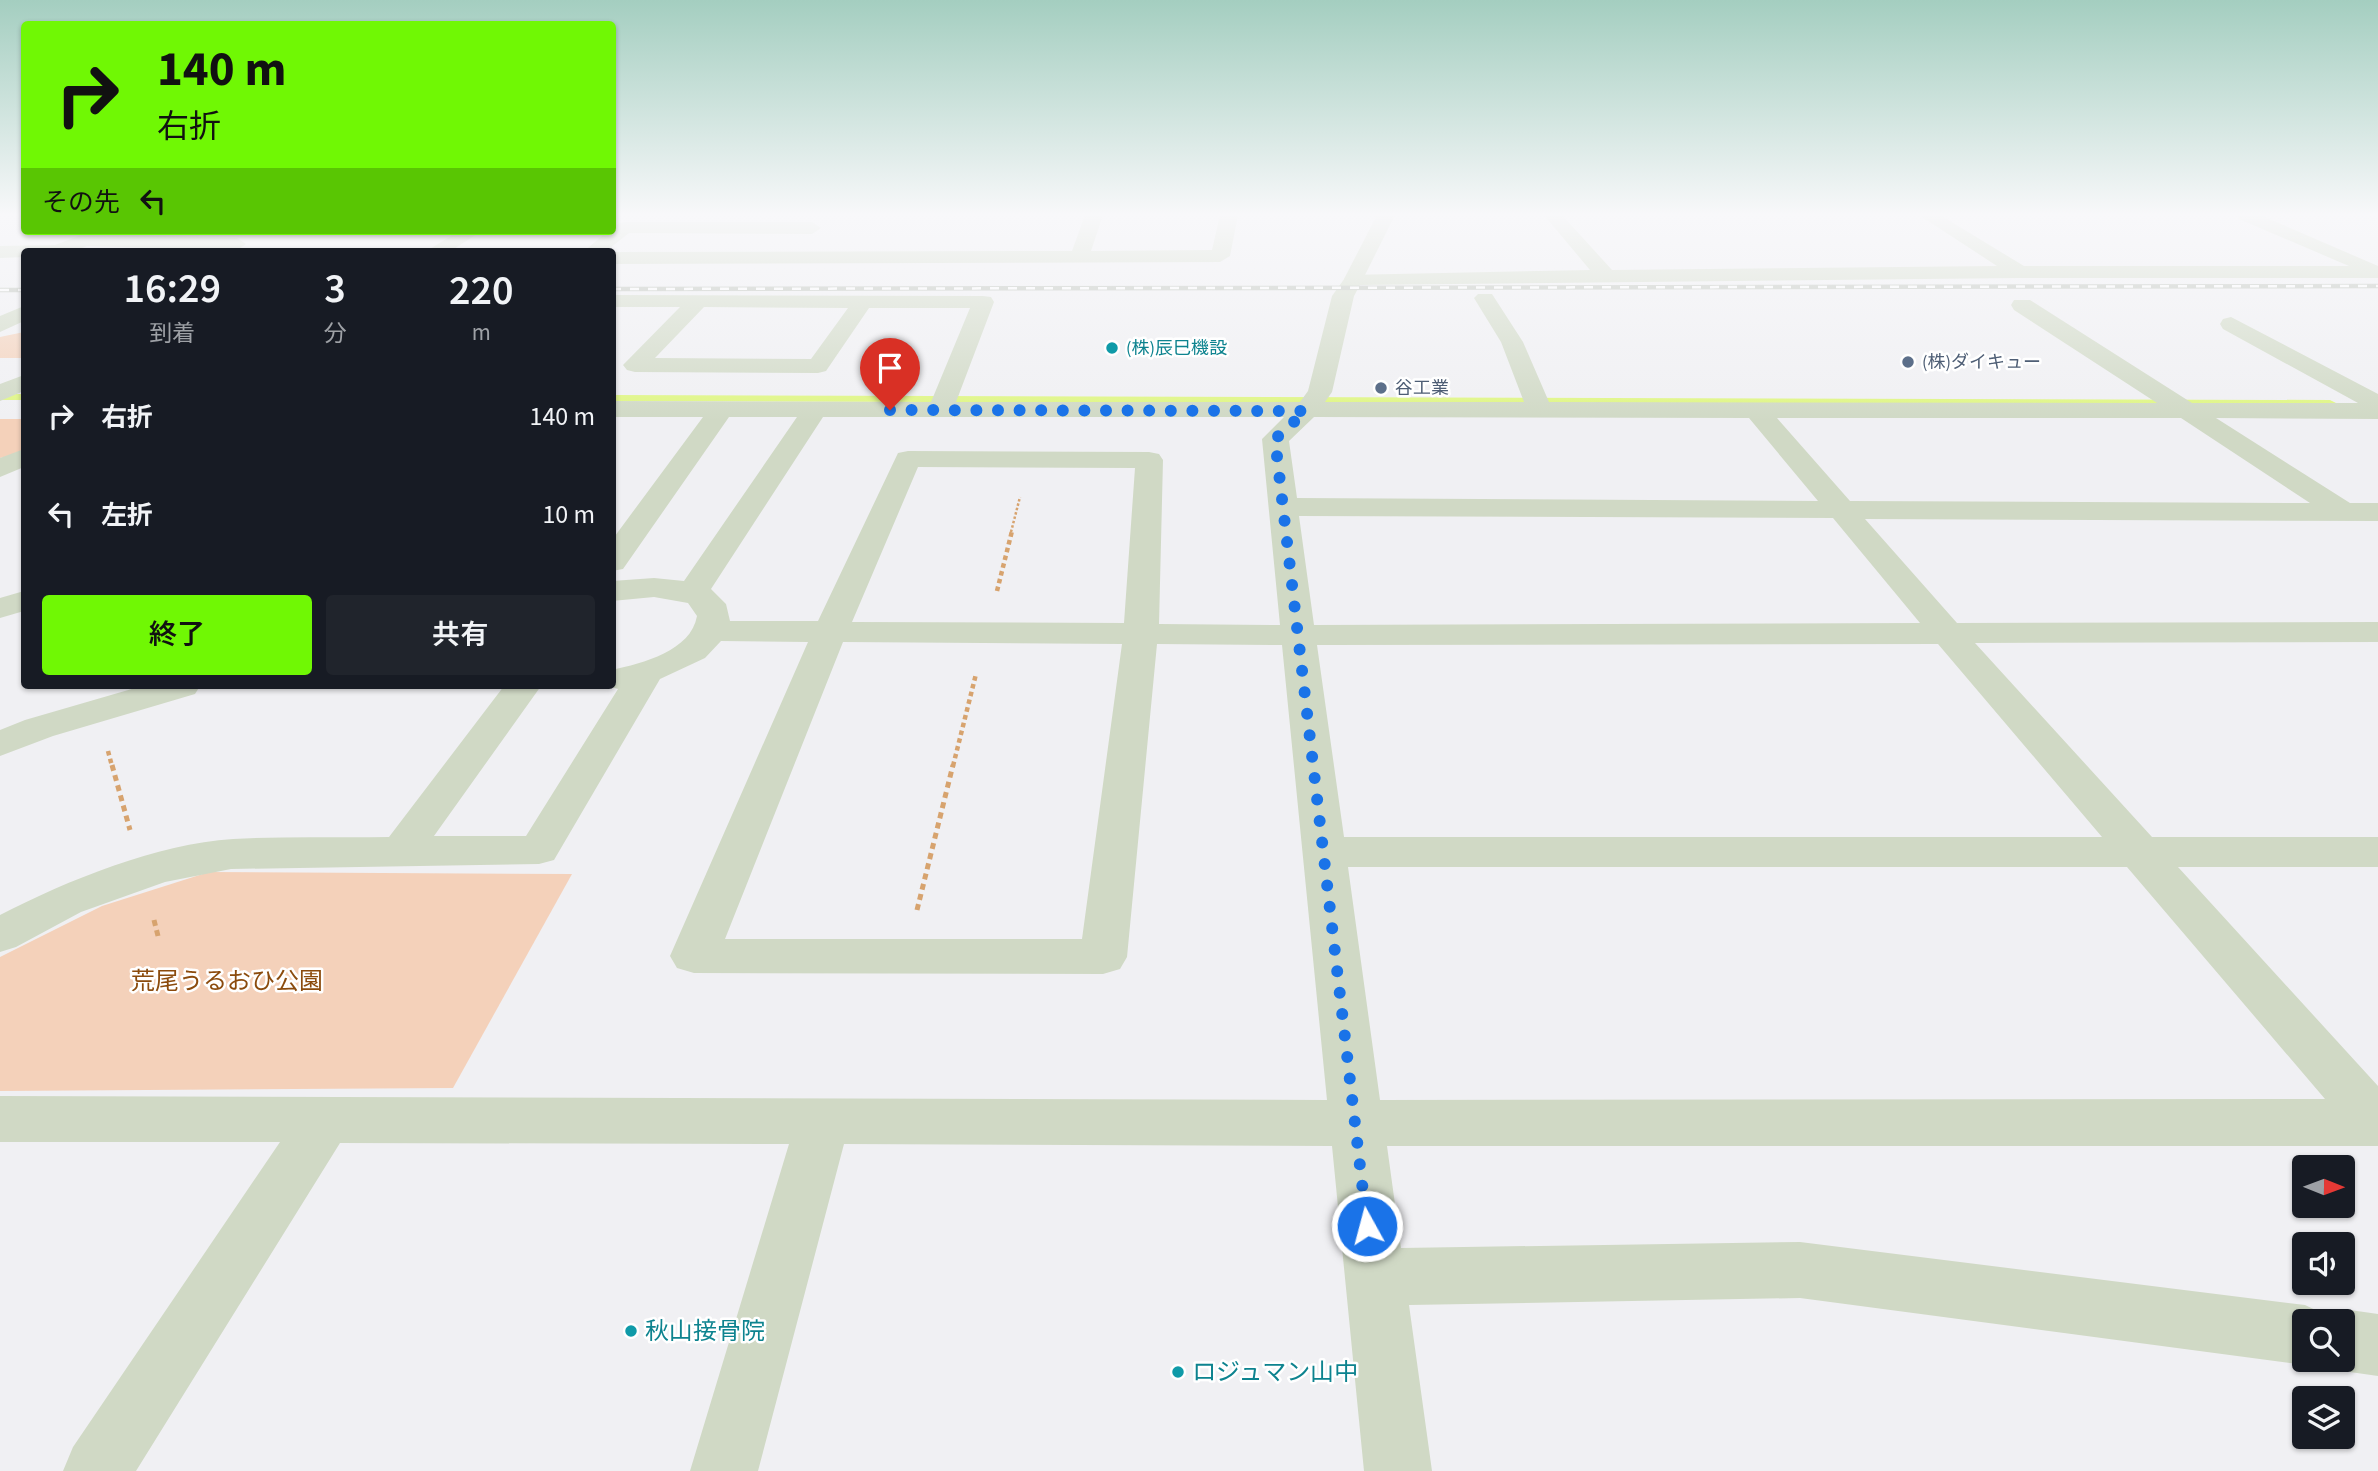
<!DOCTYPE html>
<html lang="ja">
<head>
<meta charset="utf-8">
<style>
	:root { --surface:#171b24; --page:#20242c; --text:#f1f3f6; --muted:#9ea1a6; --accent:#70f804 }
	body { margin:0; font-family:"Source Sans 3","Noto Sans JP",sans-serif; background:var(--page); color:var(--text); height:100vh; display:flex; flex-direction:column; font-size:26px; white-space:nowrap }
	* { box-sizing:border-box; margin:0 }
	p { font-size:23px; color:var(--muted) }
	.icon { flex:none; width:38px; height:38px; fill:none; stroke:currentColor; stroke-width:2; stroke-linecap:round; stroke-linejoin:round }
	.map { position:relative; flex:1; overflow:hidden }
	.panel { position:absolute; left:21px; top:248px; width:595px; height:441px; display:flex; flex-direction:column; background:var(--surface); border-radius:7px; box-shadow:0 2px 5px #0004 }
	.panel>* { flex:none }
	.guide { position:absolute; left:21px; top:21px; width:595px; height:214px; border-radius:7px; box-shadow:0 2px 5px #0004; background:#70f804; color:#111; overflow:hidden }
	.needle { width:46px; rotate:91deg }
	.fabs { position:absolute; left:2292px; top:1155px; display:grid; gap:14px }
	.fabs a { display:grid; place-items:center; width:63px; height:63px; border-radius:7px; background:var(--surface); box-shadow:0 2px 5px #0004; font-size:35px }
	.pin { position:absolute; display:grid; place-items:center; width:60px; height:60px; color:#fff; margin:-72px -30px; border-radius:50% 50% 50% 0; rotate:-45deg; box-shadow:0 0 7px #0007 }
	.pin .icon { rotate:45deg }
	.me { position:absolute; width:77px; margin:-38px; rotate:353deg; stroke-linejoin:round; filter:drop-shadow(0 0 5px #0008) }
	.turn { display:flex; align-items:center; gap:24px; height:147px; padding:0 21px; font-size:32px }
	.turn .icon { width:91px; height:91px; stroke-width:2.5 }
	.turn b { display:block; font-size:49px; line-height:60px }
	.then { display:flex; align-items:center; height:66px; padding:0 21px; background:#0003; gap:14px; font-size:26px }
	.eta { display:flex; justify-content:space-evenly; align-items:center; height:119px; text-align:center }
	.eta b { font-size:42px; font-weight:600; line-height:49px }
	.primary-button { display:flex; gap:14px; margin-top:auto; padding:14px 21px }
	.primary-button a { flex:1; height:80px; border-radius:7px; background:var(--accent); color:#111; font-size:28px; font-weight:600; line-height:80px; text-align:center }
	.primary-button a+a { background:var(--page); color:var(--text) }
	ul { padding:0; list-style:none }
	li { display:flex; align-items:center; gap:21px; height:98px; padding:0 21px }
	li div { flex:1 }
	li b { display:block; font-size:26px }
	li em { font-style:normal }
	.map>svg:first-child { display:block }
	.green { fill:#f4d1ba }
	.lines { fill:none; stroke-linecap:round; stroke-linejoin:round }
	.stream { fill:#dff683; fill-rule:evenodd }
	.path-far2 { stroke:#d7a36e; stroke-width:2.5; stroke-dasharray:2.5 2; stroke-linecap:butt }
	.path-far1 { stroke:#d7a36e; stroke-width:4.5; stroke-dasharray:4.5 3.5; stroke-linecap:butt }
	.path { stroke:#d7a36e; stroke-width:5; stroke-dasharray:6 4.5; stroke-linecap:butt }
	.minor { fill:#d0d9c5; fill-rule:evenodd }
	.tertiary { fill:#d0d9c5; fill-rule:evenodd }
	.rail-casing { stroke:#b5bbb1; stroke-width:4.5 }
	.rail { stroke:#fff; stroke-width:2.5; stroke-dasharray:9; stroke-linecap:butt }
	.route { stroke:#1a73e8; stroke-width:12; stroke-dasharray:0 21.6 }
	.culture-dot { fill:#0f9aa8; stroke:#fff; stroke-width:2.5 }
	.service-dot { fill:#5c6f8a; stroke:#fff; stroke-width:2.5 }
	.labels { text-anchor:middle; stroke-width:5; stroke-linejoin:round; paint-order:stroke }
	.far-culture-label { font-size:18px; fill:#0d838f; stroke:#fff; text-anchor:start }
	.far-service-label { font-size:18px; fill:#4e5e75; stroke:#fff; text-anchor:start }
	.near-park-label { font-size:24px; fill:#8b4b0d; stroke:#fff }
	.near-culture-label { font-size:24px; fill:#0d838f; stroke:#fff; text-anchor:start }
</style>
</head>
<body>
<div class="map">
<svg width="2378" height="1471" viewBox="0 0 2378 1471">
	<rect width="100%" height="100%" fill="#f0f0f3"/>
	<g class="green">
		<polygon points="24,332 24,358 0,358 0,337"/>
		<polygon points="0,419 24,419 24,452 0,458"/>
		<polygon points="209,872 572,874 453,1088 0,1091 0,957 102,906"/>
	</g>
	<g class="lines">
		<g class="stream">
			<rect x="0" y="394" width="24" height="6"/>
			<polygon points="612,395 2330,400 2336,403 2330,406 612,401"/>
		</g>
		<polyline class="path-far2" points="1011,532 1020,497"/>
		<g class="path-far1">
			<polyline points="997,591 1012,531"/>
			<polyline points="108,751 112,766"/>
			<polyline points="953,766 976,674"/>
		</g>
		<g class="path">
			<polyline points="112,765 130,830"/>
			<polyline points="917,910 953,765"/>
			<polyline points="154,920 158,936"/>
		</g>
		<g class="minor">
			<polygon points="1085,215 1103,215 1091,251 1212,250 1220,215 1238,215 1230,256 1220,262 612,264 612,252 1072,251"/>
			<path d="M1544 215H1562L1612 270 1997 266 1919 215H1940L2024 266H2349L2239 219 2236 215H2260L2378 266V278H2020L1360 285 1354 296 1332 392 1325 402H1524L1501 342 1474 298 1478 294H1492L1523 342 1549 402 2157 403 2014 310 2011 305 2014 300H2030L2192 403H2358L2223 329 2220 324 2223 319 2231 317 2378 394V419L2216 418 2350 503H2378V521L1865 519 1957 623 2378 622V642L1975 643 2152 837H2378V867H2178L2378 1086V1146H1387L1401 1248 1800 1242 2305 1305 2328 1316 2343 1309 2378 1314V1376L2343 1371 2321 1362 2343 1360V1321H2305V1360H2319L2305 1365 1800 1298 1409 1305 1432 1471H1364L1332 1146 844 1144 758 1471H690L789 1144 340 1143 136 1471H63L73 1447 280 1142H0V1096L1327 1100 1282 645 1157 644 1127 957 1120 969 1103 974 694 973 677 968 670 956 808 642 721 641 705 658 660 679 554 860 539 864 231 869 165 882 81 912 16 947 0 952V915C68 880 157 844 233 839 285 836 337 838 389 837L504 686H541L434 836H526L618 689 608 686H612V670C643 663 691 651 697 616L688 603 654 597 612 601V581L654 578 684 581 797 417H729L623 569 612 571V540L703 417H612V401L931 402 970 308H869L826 371 818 373 635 372 627 370 623 365 680 307H612V295L983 296 991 297 994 302 956 402H1300L1308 391 1332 296 1347 275 1590 270ZM704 307 848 308 811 359 655 358ZM823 417H1284L1262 439 1280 625 1159 624 1163 460 1159 454 1149 452 908 451 898 453 818 621H730L726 604 711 589ZM1314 417 1749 418 1818 501 1297 498 1289 441ZM1777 418H2181L2310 503 1850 501ZM918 467 1135 468 1124 623 852 622ZM1299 516 1833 518 1920 623 1314 625ZM843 642 1122 644 1082 939H725ZM1938 644 2102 837H1344L1317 645ZM1348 867H2127L2325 1099 1380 1100Z"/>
			<polygon points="625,222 812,222 821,228 812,234 629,233 605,252 583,252 608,231 612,231 619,223"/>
			<polygon points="459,231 482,231 449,252 425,252"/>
			<polygon points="84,234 237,238 246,244 237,250 87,246 72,252 24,252 24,257 0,258 0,246 55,245"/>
			<polygon points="24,306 24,321 0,332 0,316"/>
			<polygon points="24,375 24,391 0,401 0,384"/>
			<polygon points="24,449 24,467 0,477 0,458"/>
			<polygon points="24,591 24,611 0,618 0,598"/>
			<polygon points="142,686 200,686 195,694 53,736 0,756 0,730 25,720"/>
		</g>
		<polygon class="tertiary" points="1377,215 1395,215 1361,283 1347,283 1344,279"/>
		<g class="rail-casing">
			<g id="rail">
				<polyline points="612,289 2378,286"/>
				<polyline points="0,290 24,290"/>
			</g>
		</g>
		<use href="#rail" class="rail"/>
	</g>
	<linearGradient id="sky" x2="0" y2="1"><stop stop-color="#a4cec0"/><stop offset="0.51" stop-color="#f8f8fa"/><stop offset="1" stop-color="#f8f8fa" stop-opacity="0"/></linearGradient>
	<rect width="2378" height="421" fill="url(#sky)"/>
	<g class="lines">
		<polyline class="route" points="890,410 1306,411 1275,439 1367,1226"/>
	</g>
	<g class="culture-dot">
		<circle cx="1112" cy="348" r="7"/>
		<circle cx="631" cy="1331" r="7"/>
		<circle cx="1178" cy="1372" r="7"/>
	</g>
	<g class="service-dot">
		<circle cx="1908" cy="362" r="7"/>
		<circle cx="1381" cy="388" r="7"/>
	</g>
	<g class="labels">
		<g class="far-culture-label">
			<text x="1126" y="354">(株)辰巳機設</text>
		</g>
		<g class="far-service-label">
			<text x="1922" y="368">(株)ダイキュー</text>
			<text x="1395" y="394">谷工業</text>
		</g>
		<g class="near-park-label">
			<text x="227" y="989">荒尾うるおひ公園</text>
		</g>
		<g class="near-culture-label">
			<text x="645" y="1339">秋山接骨院</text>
			<text x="1192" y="1380">ロジュマン山中</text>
		</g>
	</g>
</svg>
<div class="fabs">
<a><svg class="needle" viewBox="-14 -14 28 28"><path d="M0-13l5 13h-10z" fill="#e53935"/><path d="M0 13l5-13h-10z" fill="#9ea1a6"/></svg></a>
<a><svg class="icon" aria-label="sound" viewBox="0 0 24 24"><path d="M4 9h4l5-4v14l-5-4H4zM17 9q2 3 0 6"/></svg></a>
<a><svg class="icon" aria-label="search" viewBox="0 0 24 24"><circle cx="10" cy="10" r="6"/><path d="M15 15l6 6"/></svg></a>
<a><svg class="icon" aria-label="layers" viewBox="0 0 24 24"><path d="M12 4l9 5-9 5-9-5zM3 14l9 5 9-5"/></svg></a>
</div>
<div class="pin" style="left:890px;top:410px;background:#d93025"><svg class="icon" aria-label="arrive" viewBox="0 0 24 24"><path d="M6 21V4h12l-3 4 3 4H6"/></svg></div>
<svg class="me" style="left:1367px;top:1226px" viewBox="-20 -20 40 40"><circle r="17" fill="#1a73e8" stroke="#fff" stroke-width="3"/><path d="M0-11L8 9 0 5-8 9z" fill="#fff"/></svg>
<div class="guide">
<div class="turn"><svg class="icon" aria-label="right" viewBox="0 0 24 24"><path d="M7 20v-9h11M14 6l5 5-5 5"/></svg><div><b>140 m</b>右折</div></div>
<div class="then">その先<svg class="icon" aria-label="left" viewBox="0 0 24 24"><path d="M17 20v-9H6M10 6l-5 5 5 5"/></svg></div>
</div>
<section class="panel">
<div class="eta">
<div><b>16:29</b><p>到着</p></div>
<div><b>3</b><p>分</p></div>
<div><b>220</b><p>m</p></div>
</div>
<ul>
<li><svg class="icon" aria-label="right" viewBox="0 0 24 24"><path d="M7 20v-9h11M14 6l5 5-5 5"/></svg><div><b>右折</b></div><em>140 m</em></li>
<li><svg class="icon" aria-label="left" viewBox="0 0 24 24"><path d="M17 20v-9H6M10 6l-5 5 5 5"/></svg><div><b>左折</b></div><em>10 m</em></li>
</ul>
<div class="primary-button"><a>終了</a><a>共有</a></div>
</section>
</div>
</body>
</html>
